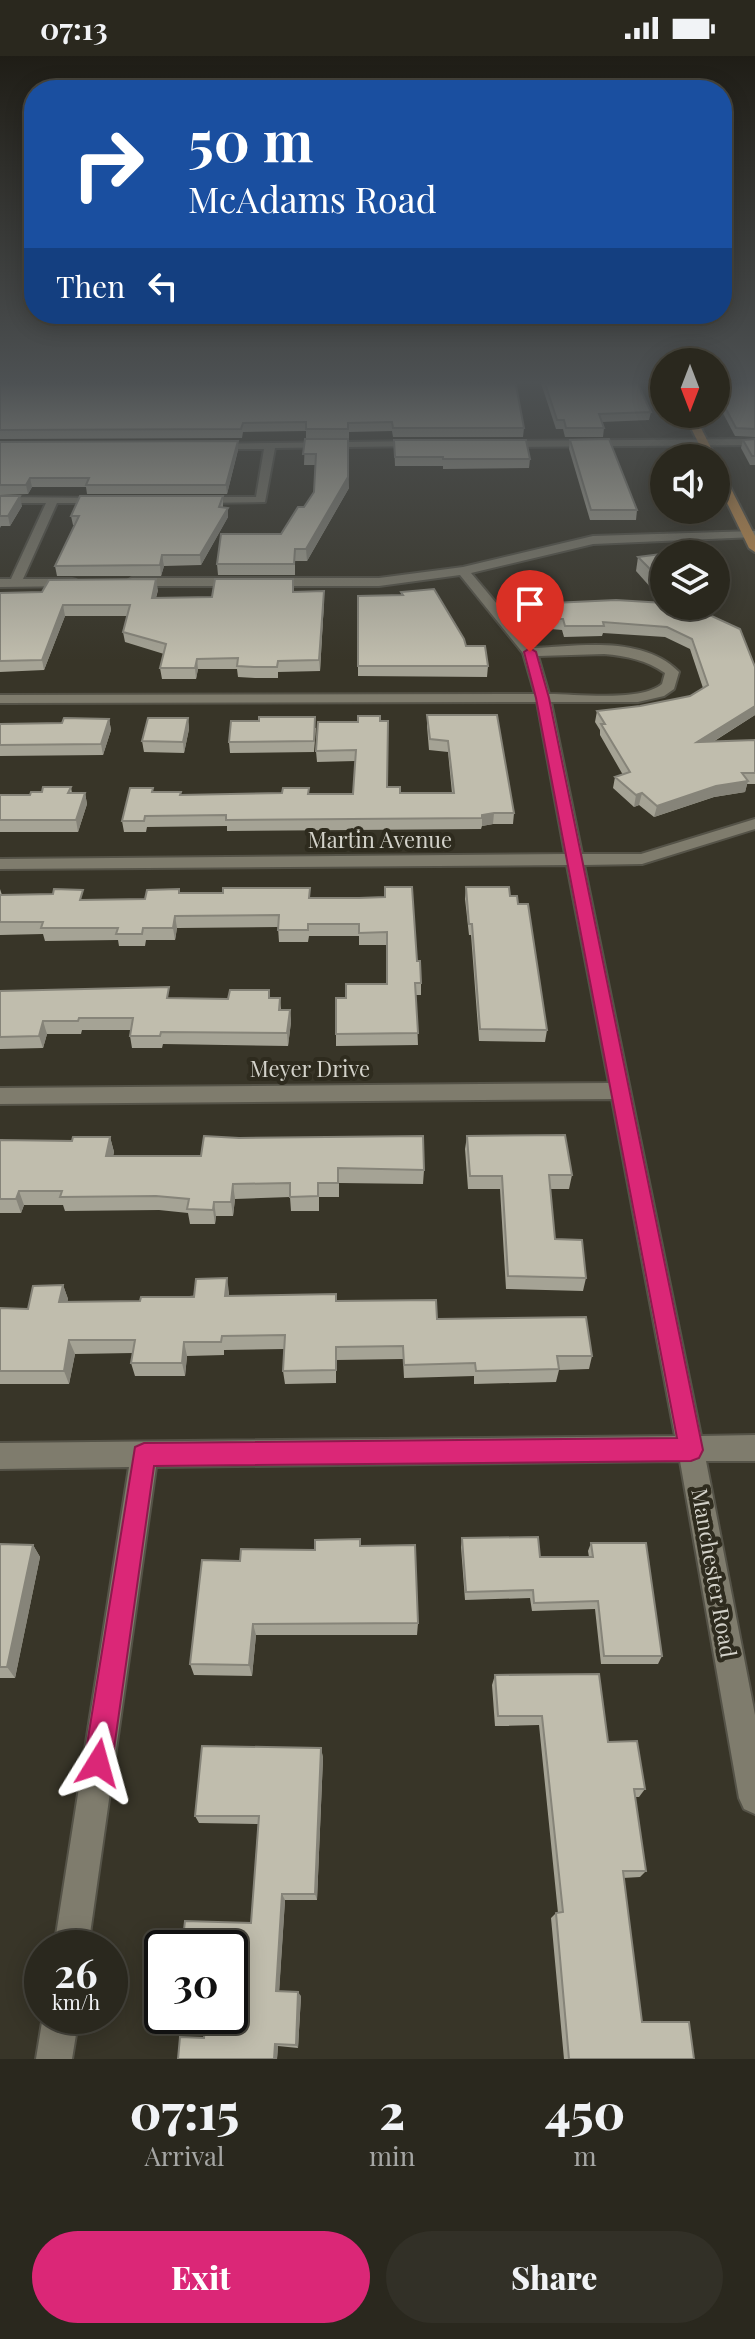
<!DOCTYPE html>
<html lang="en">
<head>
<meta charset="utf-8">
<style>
	:root { --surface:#2a281e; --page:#323027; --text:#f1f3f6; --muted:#a5a6a4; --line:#46443c; --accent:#db2777 }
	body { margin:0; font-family:"Playfair Display",serif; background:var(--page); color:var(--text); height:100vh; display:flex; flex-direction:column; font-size:30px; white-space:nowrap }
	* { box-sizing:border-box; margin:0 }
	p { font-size:26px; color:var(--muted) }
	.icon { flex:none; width:44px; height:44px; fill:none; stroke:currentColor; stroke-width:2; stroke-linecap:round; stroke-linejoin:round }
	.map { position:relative; height:2003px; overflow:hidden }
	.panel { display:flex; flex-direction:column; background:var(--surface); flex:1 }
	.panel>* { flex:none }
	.banner { position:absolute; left:24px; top:24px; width:708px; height:244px; border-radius:32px; box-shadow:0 4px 20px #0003,0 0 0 2px var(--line); background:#1a4fa0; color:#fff; overflow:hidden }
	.needle { width:52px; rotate:180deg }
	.buttons { position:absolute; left:650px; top:292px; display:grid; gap:16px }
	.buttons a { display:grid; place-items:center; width:80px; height:80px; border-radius:50%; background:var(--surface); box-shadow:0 4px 20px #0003,0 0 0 2px var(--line); font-size:40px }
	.speed { position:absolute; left:24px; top:1874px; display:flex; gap:16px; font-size:40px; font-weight:700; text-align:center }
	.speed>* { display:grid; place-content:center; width:104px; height:104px; border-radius:50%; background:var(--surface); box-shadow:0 4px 20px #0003,0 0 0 2px var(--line); line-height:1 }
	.speed small { font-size:20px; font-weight:400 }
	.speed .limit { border:4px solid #111; border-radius:12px; background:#fff; color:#111 }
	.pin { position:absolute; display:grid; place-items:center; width:68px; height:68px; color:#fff; margin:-82px -34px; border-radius:50% 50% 50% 0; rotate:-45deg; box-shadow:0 0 8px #0007 }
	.pin .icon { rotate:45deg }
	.me { position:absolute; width:88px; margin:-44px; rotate:8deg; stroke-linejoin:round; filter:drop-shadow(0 0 6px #0008) }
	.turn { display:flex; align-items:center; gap:28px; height:168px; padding:0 32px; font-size:36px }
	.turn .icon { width:104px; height:104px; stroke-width:2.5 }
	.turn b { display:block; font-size:56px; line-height:68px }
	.then { display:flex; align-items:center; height:76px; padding:0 32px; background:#0003; gap:16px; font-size:30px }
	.eta { display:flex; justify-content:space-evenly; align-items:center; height:136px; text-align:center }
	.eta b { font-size:48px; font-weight:800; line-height:56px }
	.button { display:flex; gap:16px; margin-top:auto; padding:16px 32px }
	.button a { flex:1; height:92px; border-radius:48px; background:var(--accent); color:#fff; font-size:32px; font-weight:800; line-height:92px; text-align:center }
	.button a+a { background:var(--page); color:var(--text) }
	.status { display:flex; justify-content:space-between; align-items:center; height:56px; padding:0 40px; background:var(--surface); direction:ltr }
	.status svg { height:22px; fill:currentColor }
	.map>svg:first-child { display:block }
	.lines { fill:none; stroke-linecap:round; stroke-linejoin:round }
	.minor-casing { stroke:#555348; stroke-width:4 }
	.major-casing { stroke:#555348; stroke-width:4 }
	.minor { fill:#7f7c6d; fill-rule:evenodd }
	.major { fill:#c9914e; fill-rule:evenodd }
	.wall { fill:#a5a395 }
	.shaded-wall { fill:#868479 }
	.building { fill:#c0bdad; stroke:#868479; stroke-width:2 }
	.route { fill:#db2777; stroke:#8e194d; stroke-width:2 }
	.labels { text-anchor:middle; stroke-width:8; stroke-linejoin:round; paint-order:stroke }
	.street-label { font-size:22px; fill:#d3d2ca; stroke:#2e2b1e }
</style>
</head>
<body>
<div class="status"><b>07:13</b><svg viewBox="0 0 49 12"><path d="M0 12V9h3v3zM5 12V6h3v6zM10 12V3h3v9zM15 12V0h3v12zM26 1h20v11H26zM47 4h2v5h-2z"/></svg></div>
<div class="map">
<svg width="755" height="2003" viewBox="0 0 755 2003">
	<rect width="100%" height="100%" fill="#383528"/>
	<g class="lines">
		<g class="minor-casing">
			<g id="minor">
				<polygon points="755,383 755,389 500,391 495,388 500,385"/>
				<polygon points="420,385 425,388 424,390 275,392 265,446 196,447 190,444 196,441 256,441 264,393 212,393 208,392 208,388"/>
				<polygon points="0,441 108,442 110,444 104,447 57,447 23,523 72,523 76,524 76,530 0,531 0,523 11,523 46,447 0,447"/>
				<path d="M755 475V481L593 488 471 517 534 592C579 590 643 579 679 616L674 633 664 640 638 646H551L582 798H641L755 763V773L642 808 584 809 701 1380 755 1379V1405H706L755 1659V1758L744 1753 739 1742 680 1405 156 1411 88 1892H54L129 1411 0 1413V1387L675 1380 612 1043 0 1048V1032L609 1027 567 809 0 813V803L565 798 537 646 0 647V639L535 638 523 597 460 519 379 530H132L126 526 132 522H379L463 511 593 480ZM604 598C627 600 646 604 665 617L662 628C641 646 577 638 549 638L538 600Z"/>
				<polygon points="43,1960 79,1960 72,2003 36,2003"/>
			</g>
		</g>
		<g class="major-casing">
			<g id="major">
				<polygon points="684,358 694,358 716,402 706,402"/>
				<polygon points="716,410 721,413 755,480 755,496 749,492 716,424"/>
			</g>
		</g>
		<use href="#minor" class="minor"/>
		<use href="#major" class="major"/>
	</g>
	<g class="wall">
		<polygon points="0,324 524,372 523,381 393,381 392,375 349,376 349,382 306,382 306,375 243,376 242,382 0,383"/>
		<polygon points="540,324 636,324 651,356 649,364 602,366 604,372 603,381 565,381 563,373 556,373"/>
		<polygon points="716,324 755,324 755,381 735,380 716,344"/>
		<polygon points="305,383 349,432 307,505 295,505 295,519 218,519 217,508 281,478 304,451 314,436 315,409 304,409"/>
		<polygon points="755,383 755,409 750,409 741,392 743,384"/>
		<polygon points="394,384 530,403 529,412 443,413 443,410 395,410"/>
		<polygon points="570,384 637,454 636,464 590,464 569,393"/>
		<polygon points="238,385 238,394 227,438 87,438 86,431 32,431 28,438 0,439 0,386"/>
		<polygon points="0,440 22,450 10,470 1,470 0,472"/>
		<polygon points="223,440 223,451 228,452 228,461 201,509 164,510 161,520 57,520 55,510 75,469 73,469 71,460"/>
		<polygon points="664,498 664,541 660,542 636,515 638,501"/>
		<polygon points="158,534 156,542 212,541 294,536 324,546 320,615 278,616 278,622 255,622 238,621 237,613 198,613 196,623 162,623 160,612 164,598 125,586 123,576 127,560 65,560 44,614 0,616 0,537"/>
		<polygon points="401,536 488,610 487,621 358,620 358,540 401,539"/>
		<polygon points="616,544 755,611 755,659 713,686 755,684 755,728 747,728 745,736 714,741 654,761 639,749 634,751 613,732 615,721 623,719 600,679 600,674 595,666 597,655 640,650 690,640 703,632 690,593 665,581 603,577 602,580 564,581 562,574 551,573 553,547"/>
		<polygon points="427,659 514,757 513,768 493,768 482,770 481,773 227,775 227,770 147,771 146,776 124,776 122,765 153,732 153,736 181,739 353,738 355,705 317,706 316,695 358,666 387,731 400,737 452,737 448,696 429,694 427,670"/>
		<polygon points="188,662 189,673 184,697 144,696 142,685"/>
		<polygon points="109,663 111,674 103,699 0,700 0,668 62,667"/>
		<polygon points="259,665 316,672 314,696 230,697 229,686"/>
		<polygon points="71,731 72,737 85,737 87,748 78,776 0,776 0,739 30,739"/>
		<polygon points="466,831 510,840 547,974 545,986 479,985 471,879 469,879 465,843"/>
		<polygon points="310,832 310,842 359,842 417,905 421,927 421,939 416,939 418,989 336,990 336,978 346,942 387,928 387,889 359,889 359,880 309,880 308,886 279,886 278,871 177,872 175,884 146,884 145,890 119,890 118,884 45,885 43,878 0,879 0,833 2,839 85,844 145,843 179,833 180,837 223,837"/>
		<polygon points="0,935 171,943 228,943 280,942 281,954 290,954 291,966 288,990 163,988 162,992 132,992 130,980 131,974 82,974 81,978 47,978 43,992 0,993"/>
		<polygon points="467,1080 572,1119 569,1133 550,1133 555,1183 586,1222 583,1235 506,1233 500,1133 468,1133 465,1093"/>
		<polygon points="110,1081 114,1096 113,1100 424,1114 423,1128 339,1127 339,1141 319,1141 319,1155 291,1155 290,1141 235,1143 233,1160 216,1160 215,1168 190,1168 188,1157 159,1154 65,1155 63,1149 24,1149 21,1157 0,1157 0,1084 72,1085"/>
		<polygon points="63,1229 68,1243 67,1246 140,1245 229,1236 229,1240 336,1245 437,1263 592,1300 589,1313 559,1314 556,1326 474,1328 474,1320 404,1322 403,1303 336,1304 336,1327 285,1328 283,1315 284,1293 224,1294 224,1299 187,1300 185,1320 135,1320 131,1307 133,1297 75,1298 69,1328 0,1328 0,1252 28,1253"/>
		<polygon points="462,1482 540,1501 589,1501 588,1495 591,1487 662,1600 658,1608 601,1608 595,1553 532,1555 530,1542 465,1544 461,1491"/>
		<polygon points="0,1488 33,1489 40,1501 15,1622 0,1622"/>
		<polygon points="360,1490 418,1567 417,1579 256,1579 252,1620 194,1619 190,1608 240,1505 315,1494"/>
		<polygon points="495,1619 608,1686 645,1733 639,1741 635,1741 646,1815 640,1821 623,1822 642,1966 694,2003 564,2003 551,1862 556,1857 558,1857 539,1669 495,1670 492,1629"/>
		<polygon points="321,1692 323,1702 317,1844 285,1844 279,1935 301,1940 298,1992 278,1990 277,2003 178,2003 204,1982 251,1867 258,1768 199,1767 195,1760"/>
	</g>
	<g class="shaded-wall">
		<polygon points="348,383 349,432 307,505 306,493"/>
		<polygon points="238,385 238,394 227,438 226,429"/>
		<polygon points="30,422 32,431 28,438 26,429"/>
		<polygon points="20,440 22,450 10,470 8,460"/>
		<polygon points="228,452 228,461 201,509 200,499"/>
		<polygon points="162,499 164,510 161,520 160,509"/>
		<polygon points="156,523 158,534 153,552 152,542"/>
		<polygon points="663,527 664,541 660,542"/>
		<polygon points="324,535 324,546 320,615 319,604"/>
		<polygon points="63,549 65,560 44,614 42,604"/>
		<polygon points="197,603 198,613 196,623 195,612"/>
		<polygon points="755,650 755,659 695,697 697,686"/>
		<polygon points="188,662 189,673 184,697 183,686"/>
		<polygon points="109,663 111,674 103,699 101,688"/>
		<polygon points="748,725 745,736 714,741 654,761 657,750 716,730"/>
		<polygon points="85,737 87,748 78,776 76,764"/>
		<polygon points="642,737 639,749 634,751 636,739"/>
		<polygon points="494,757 493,768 482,770 482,759"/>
		<polygon points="175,860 177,872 175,884 173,872"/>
		<polygon points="290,954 291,966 288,990 287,977"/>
		<polygon points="43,965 47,978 43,992 39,980"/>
		<polygon points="110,1081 114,1096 110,1114 106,1100"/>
		<polygon points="233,1128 235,1143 233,1160 231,1146"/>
		<polygon points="19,1135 24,1149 21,1157 16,1143"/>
		<polygon points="214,1146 216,1160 215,1168 213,1154"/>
		<polygon points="227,1222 229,1236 228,1253 225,1240"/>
		<polygon points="63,1229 68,1243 65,1260 59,1246"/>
		<polygon points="69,1284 75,1298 69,1328 64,1315"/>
		<polygon points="184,1286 187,1300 185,1320 182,1307"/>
		<polygon points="33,1489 40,1501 15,1622 7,1611"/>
		<polygon points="253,1568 256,1579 252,1620 249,1609"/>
		<polygon points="321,1692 323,1702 317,1844 315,1838"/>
		<polygon points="282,1838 285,1844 279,1939 276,1935"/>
		<polygon points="298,1936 301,1940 298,1992 296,1989"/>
		<polygon points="275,1988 278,1990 277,2003 274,2003"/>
	</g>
	<g class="building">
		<polygon points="0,324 515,324 524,372 393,372 392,366 348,367 348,373 306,373 306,366 243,367 241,373 0,374"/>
		<polygon points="544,324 636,324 651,356 599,358 604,372 566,372 564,364 557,364"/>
		<polygon points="716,324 755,324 755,373 736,372 716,334"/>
		<polygon points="305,383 348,383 348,421 306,493 295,493 294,508 217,508 221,478 281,478 298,451 304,451 314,436 316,398 303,398"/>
		<polygon points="609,383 637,454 591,454 570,384"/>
		<polygon points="755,383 755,400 752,400 743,384"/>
		<polygon points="394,384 526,384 530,403 443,403 443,401 395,401"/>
		<polygon points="238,385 226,429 86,429 89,422 30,422 26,429 0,429 0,386"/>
		<polygon points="0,440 20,440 8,460 0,460"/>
		<polygon points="80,440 223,440 219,451 228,452 200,499 162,499 160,509 55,510 79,460 71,460"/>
		<polygon points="692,494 696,498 664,498 664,527 638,501"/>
		<polygon points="156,523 152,542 212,541 215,523 293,523 293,536 324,535 319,604 278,605 277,611 254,611 237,610 238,602 197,603 195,612 160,612 166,588 123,576 130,549 63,549 42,604 0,605 0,537 42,536 49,524"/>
		<polygon points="434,533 464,583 466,590 485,590 488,610 358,610 358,540 403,539 401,536"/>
		<polygon points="616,544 664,547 664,550 690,550 740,573 755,611 755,650 697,686 755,684 755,717 742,717 748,725 716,730 657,750 642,737 636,739 615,721 630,716 601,668 605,668 597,655 640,650 690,640 708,629 692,583 667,571 603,566 604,570 565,570 563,563 553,563 553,547"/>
		<polygon points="427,659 497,659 514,757 494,757 482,759 482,762 226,764 226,759 145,760 144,765 122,765 130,732 153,732 152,736 181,736 180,739 282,737 283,732 309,732 308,738 353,738 356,694 316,695 318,666 358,666 358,660 380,660 380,665 388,665 387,731 400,731 400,737 454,737 448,685 430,683"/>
		<polygon points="259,661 315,661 314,685 229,686 231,665 259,665"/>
		<polygon points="64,662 109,663 101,688 0,689 0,668 62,667"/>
		<polygon points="148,662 188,662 183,686 142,685"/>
		<polygon points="43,731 71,731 68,737 85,737 76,764 0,764 0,739 30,739 31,736 42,736"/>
		<polygon points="385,831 412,831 417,905 420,905 421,927 415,927 418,977 336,978 336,942 346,942 346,928 387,928 387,876 359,877 359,868 308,868 308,874 278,874 279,859 175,860 173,872 143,872 142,878 116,878 118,872 41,872 43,866 0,866 0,839 53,838 54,833 83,834 80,844 145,843 147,834 179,833 179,837 223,837 223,832 310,832 309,842 359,842 385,841"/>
		<polygon points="466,831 509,831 510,840 517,840 518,848 528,848 547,974 480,973 472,868 469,868"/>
		<polygon points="169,931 167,942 228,943 230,934 269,934 269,942 280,942 279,954 290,954 287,977 161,976 160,980 130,980 133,962 79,962 78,965 43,965 39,980 0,981 0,935"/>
		<polygon points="565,1079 572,1119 549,1119 555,1183 582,1184 586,1222 508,1220 502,1120 470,1120 467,1080"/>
		<polygon points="204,1080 239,1082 423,1080 424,1114 338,1112 338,1127 318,1127 318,1140 290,1141 290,1127 233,1128 231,1146 214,1146 213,1154 187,1153 189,1143 156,1140 60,1141 62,1135 19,1135 16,1143 0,1143 0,1084 72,1085 73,1081 110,1081 106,1100 201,1100"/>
		<polygon points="227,1222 225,1240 336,1238 336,1245 436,1244 437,1263 586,1261 592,1300 557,1300 559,1313 476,1315 475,1307 404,1309 403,1290 336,1291 336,1314 283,1315 285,1279 222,1280 221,1286 184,1286 182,1307 131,1307 135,1284 69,1284 64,1315 0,1315 0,1252 28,1253 33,1230 63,1229 59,1246 140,1245 141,1241 194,1241 196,1223"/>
		<polygon points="538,1481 540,1501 593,1501 591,1487 646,1487 662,1600 604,1600 598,1545 534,1547 533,1534 466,1536 462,1482"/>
		<polygon points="360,1483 360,1490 415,1489 418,1567 253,1568 249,1609 190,1608 202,1504 240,1505 241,1493 315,1494 315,1484"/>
		<polygon points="0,1488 33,1489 7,1611 0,1611"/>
		<polygon points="599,1618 608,1686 637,1685 645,1733 634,1733 646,1815 623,1815 642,1966 689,1966 694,2003 569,2003 556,1857 563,1856 542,1660 498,1660 495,1619"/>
		<polygon points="202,1690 321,1692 315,1838 282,1838 276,1935 298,1936 296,1989 275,1988 274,2003 178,2003 180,1981 204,1982 206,1960 230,1960 230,1892 182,1892 185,1865 251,1867 259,1760 195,1760"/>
	</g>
	<linearGradient id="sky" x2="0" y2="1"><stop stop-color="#1f1d16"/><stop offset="0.54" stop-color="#4d5153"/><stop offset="1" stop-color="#4d5153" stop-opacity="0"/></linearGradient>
	<rect width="755" height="605" fill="url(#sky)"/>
	<polygon class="route" points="530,592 536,596 549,642 703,1394 699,1402 691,1405 154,1410 112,1707 108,1717 98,1721 88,1717 84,1707 135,1391 144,1387 677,1382 536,642 524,596"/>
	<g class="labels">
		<g class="street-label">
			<text x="380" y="792">Martin Avenue</text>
			<text x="310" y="1021">Meyer Drive</text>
			<text transform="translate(714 1517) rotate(80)" y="8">Manchester Road</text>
		</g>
	</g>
</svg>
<div class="buttons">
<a><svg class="needle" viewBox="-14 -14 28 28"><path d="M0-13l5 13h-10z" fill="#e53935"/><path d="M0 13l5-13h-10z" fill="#a5a6a4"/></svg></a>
<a><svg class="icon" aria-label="sound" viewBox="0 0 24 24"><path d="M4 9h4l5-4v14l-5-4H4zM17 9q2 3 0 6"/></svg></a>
<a><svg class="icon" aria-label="layers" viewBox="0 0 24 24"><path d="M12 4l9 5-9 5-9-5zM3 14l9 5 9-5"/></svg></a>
</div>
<div class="speed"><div>26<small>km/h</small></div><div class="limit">30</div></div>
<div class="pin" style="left:530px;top:596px;background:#d93025"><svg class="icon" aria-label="arrive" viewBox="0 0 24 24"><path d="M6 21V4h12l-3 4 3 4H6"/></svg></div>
<svg class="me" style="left:98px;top:1707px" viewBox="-20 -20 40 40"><path d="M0-17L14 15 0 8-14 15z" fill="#db2777" stroke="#fff" stroke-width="4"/></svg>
<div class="banner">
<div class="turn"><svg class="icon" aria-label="right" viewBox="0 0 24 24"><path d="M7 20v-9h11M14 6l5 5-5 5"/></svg><div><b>50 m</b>McAdams Road</div></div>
<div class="then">Then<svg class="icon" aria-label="left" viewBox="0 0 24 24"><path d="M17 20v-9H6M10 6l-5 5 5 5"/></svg></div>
</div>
</div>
<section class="panel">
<div class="eta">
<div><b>07:15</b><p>Arrival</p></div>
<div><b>2</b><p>min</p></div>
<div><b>450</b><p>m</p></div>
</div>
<div class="button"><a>Exit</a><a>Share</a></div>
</section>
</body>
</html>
